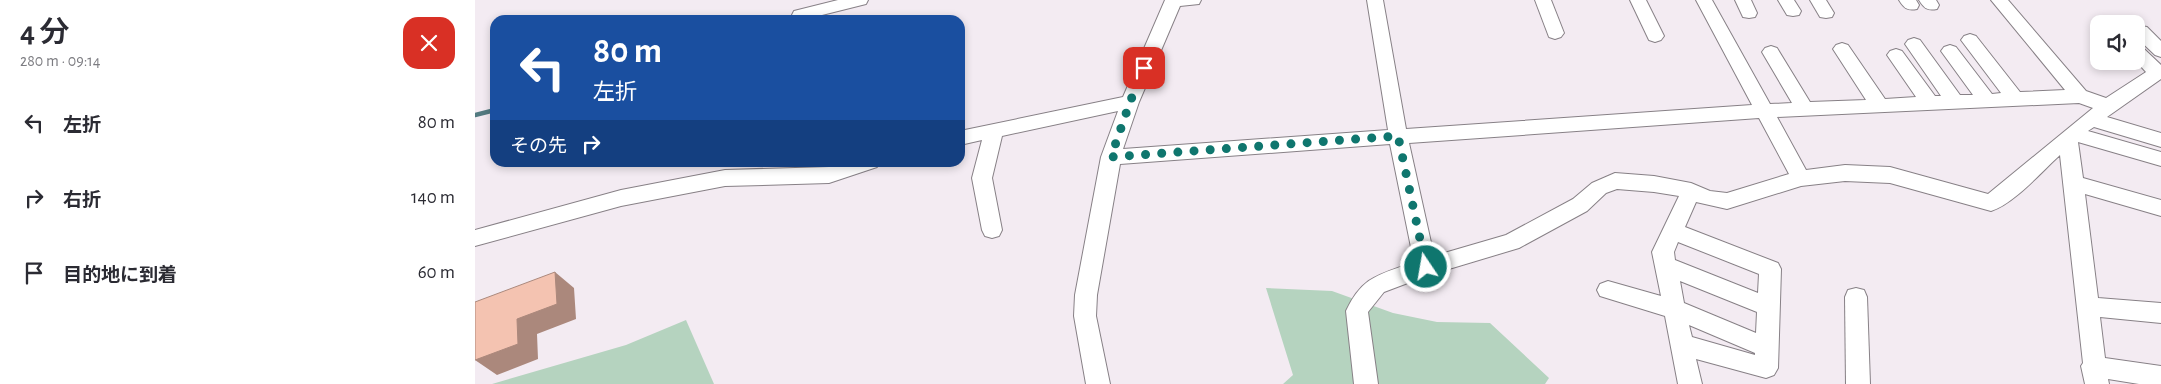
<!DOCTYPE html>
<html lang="ja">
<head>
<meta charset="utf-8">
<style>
	:root { --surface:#fff; --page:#f7f7f7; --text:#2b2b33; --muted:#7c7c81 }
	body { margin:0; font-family:"Alegreya Sans","Noto Sans JP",sans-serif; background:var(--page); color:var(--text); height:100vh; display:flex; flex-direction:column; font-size:19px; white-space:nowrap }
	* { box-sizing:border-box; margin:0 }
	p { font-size:16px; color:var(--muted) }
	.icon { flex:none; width:28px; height:28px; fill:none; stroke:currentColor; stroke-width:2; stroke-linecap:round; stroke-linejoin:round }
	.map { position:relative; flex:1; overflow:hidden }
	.drawer { display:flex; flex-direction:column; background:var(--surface); width:475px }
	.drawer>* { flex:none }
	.guide { position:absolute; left:15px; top:15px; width:475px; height:152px; border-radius:15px; box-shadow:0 2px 8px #0003; background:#1a4fa0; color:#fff; overflow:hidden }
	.tools { position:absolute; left:1615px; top:15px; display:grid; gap:10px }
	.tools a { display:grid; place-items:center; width:55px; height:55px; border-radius:10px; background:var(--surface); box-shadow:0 2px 8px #0003; font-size:25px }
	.pin { position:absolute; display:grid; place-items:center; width:42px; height:42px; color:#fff; margin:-21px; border-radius:10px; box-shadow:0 2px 8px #0006 }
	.me { position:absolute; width:55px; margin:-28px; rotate:348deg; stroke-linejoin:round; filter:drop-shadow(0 0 4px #0008) }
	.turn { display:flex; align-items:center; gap:18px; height:105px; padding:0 20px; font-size:22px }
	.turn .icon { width:65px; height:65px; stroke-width:2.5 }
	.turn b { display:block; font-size:35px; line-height:42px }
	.then { display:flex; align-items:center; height:48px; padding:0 20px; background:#0003; gap:10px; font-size:19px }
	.round { display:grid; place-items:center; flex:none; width:52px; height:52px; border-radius:15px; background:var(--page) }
	.overview { display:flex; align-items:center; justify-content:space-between; height:85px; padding:0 20px }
	h1 { font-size:30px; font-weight:600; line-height:38px }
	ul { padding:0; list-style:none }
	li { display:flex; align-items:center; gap:15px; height:75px; padding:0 20px }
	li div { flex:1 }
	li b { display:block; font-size:19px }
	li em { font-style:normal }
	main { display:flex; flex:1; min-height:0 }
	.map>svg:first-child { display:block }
	.green { fill:#b5d3bf }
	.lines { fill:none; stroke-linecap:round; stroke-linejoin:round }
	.stream { stroke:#527a80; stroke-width:4.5 }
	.minor-casing { stroke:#878086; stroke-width:2 }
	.minor { fill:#fff; fill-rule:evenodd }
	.shaded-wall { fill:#ab887c }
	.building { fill:#f4c3b1; stroke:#ab887c }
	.route { stroke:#0f766e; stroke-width:9; stroke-dasharray:0 16.2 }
</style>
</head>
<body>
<main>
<section class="drawer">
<div class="overview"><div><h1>4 分</h1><p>280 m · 09:14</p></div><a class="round" style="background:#d93025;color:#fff"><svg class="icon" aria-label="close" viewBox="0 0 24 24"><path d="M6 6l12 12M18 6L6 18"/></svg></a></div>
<ul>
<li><svg class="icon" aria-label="left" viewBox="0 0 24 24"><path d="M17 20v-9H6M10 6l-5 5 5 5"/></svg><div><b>左折</b></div><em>80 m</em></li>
<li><svg class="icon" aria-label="right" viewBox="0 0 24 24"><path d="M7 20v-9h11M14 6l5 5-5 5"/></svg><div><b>右折</b></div><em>140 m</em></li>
<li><svg class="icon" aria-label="arrive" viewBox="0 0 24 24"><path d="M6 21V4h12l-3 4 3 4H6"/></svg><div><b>目的地に到着</b></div><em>60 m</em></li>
</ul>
</section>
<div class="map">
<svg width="1686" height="384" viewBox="0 0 1686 384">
	<rect width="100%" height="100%" fill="#f3ebf2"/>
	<g class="green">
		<polygon points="791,288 857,291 918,313 962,322 1015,323 1074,378 1070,384 808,384 818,375"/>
		<polygon points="211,320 239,384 17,384 151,345"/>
	</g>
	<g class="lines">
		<polyline class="stream" points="0,115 20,110"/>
		<g class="minor-casing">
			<g id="minor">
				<polygon points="363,0 393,0 391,4 327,20 319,19 317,15 319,11"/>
				<path d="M690 0H726L724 4 705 6 664 102 648 149 913 130 892 0H908L931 129 1277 105 1221 0H1237L1295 104 1317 103 1287 52 1290 48 1296 46 1302 48 1335 102 1391 100 1358 49 1361 45 1367 43 1373 45 1410 99 1441 97 1412 55 1415 51 1421 49 1427 51 1460 96H1466L1430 44 1433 40 1439 38 1445 40 1485 95H1498L1466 51 1469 47 1475 45 1481 47 1517 94 1526 93 1486 40 1489 36 1495 34 1501 36 1545 92 1590 90 1516 0H1533L1611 91 1631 98 1671 72 1661 61V45L1667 47 1686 65V79L1632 117 1686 133V147L1619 127 1613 131 1686 152V166L1603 142 1608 178 1686 200V216L1610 194 1623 298 1686 303V323L1625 317 1630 358 1686 366V384H1664L1633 379 1634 384H1610L1606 366 1608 363 1585 155C1566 172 1540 203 1516 211L1415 183 1370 181 1326 186 1252 209 1221 202 1210 227 1303 263 1306 269 1303 368 1299 375 1291 378 1221 359 1227 384H1203L1190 316 1125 296 1122 290 1125 284 1133 281 1186 296 1177 252 1204 196 1179 192 1142 189 1131 193 1112 211 1044 248 954 275 909 292 893 312 903 384H879L871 311C888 275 905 275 939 262L915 144 645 164 622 295 621 316 635 384H611L599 316 600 295 626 157 643 111 527 136 517 178 527 230 524 236 517 238 510 236 507 230 497 178 507 140 485 145V131L648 97ZM1604 103 1618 108 1513 194 1415 167 1370 165 1331 170 1302 117ZM1284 118 1314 174 1252 193 1235 191 1216 183 1179 176 1140 173 1117 183 1098 199 1031 235 959 256 934 143ZM1203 242 1284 274 1283 293 1200 260 1199 252ZM1205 281 1282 312 1281 333 1209 303ZM1214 325 1280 353V355L1217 337Z"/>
				<polygon points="1060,0 1076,0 1089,33 1086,37 1080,39 1074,37"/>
				<polygon points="1155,0 1171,0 1189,36 1186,40 1180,42 1174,40"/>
				<polygon points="1260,0 1276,0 1282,13 1280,17 1274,18 1268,17"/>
				<polygon points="1303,0 1319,0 1326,11 1324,15 1318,16 1312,15"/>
				<polygon points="1335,0 1351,0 1359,13 1357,17 1351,18 1345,17"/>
				<path d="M1424 0H1441L1444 5 1442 9C1432 11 1429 8 1424 0Z"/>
				<path d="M1444 0H1461L1464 5 1462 9C1452 11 1449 8 1444 0Z"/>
				<polygon points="1661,25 1672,27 1686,41 1686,57 1680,55 1661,37"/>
				<polygon points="370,162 404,162 402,167 354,183 250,186 146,206 0,246 0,230 146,190 250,170 354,167"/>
				<polygon points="1381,288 1389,290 1392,297 1395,384 1371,384 1370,297 1373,290"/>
			</g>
		</g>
		<use href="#minor" class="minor"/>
	</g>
	<polygon class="shaded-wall" points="80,272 99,288 101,319 62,334 63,359 22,375 0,360 42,319"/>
	<polygon class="building" points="80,272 82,304 42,319 43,344 0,360 0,302"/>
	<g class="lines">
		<polyline class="route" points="669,68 655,102 636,157 923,136 951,267"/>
	</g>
</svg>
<div class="tools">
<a><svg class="icon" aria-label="sound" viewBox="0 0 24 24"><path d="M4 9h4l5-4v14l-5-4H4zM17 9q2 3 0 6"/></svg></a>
</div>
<div class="pin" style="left:669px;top:68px;background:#d93025"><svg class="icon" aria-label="arrive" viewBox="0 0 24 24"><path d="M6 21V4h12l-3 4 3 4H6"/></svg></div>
<svg class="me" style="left:951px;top:267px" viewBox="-20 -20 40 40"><circle r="17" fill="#0f766e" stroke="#fff" stroke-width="3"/><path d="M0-11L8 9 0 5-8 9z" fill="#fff"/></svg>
<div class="guide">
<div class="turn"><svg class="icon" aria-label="left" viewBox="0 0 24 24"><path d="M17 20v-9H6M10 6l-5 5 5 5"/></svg><div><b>80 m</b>左折</div></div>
<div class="then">その先<svg class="icon" aria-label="right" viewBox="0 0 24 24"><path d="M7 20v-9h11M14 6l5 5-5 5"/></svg></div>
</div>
</div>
</main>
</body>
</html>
